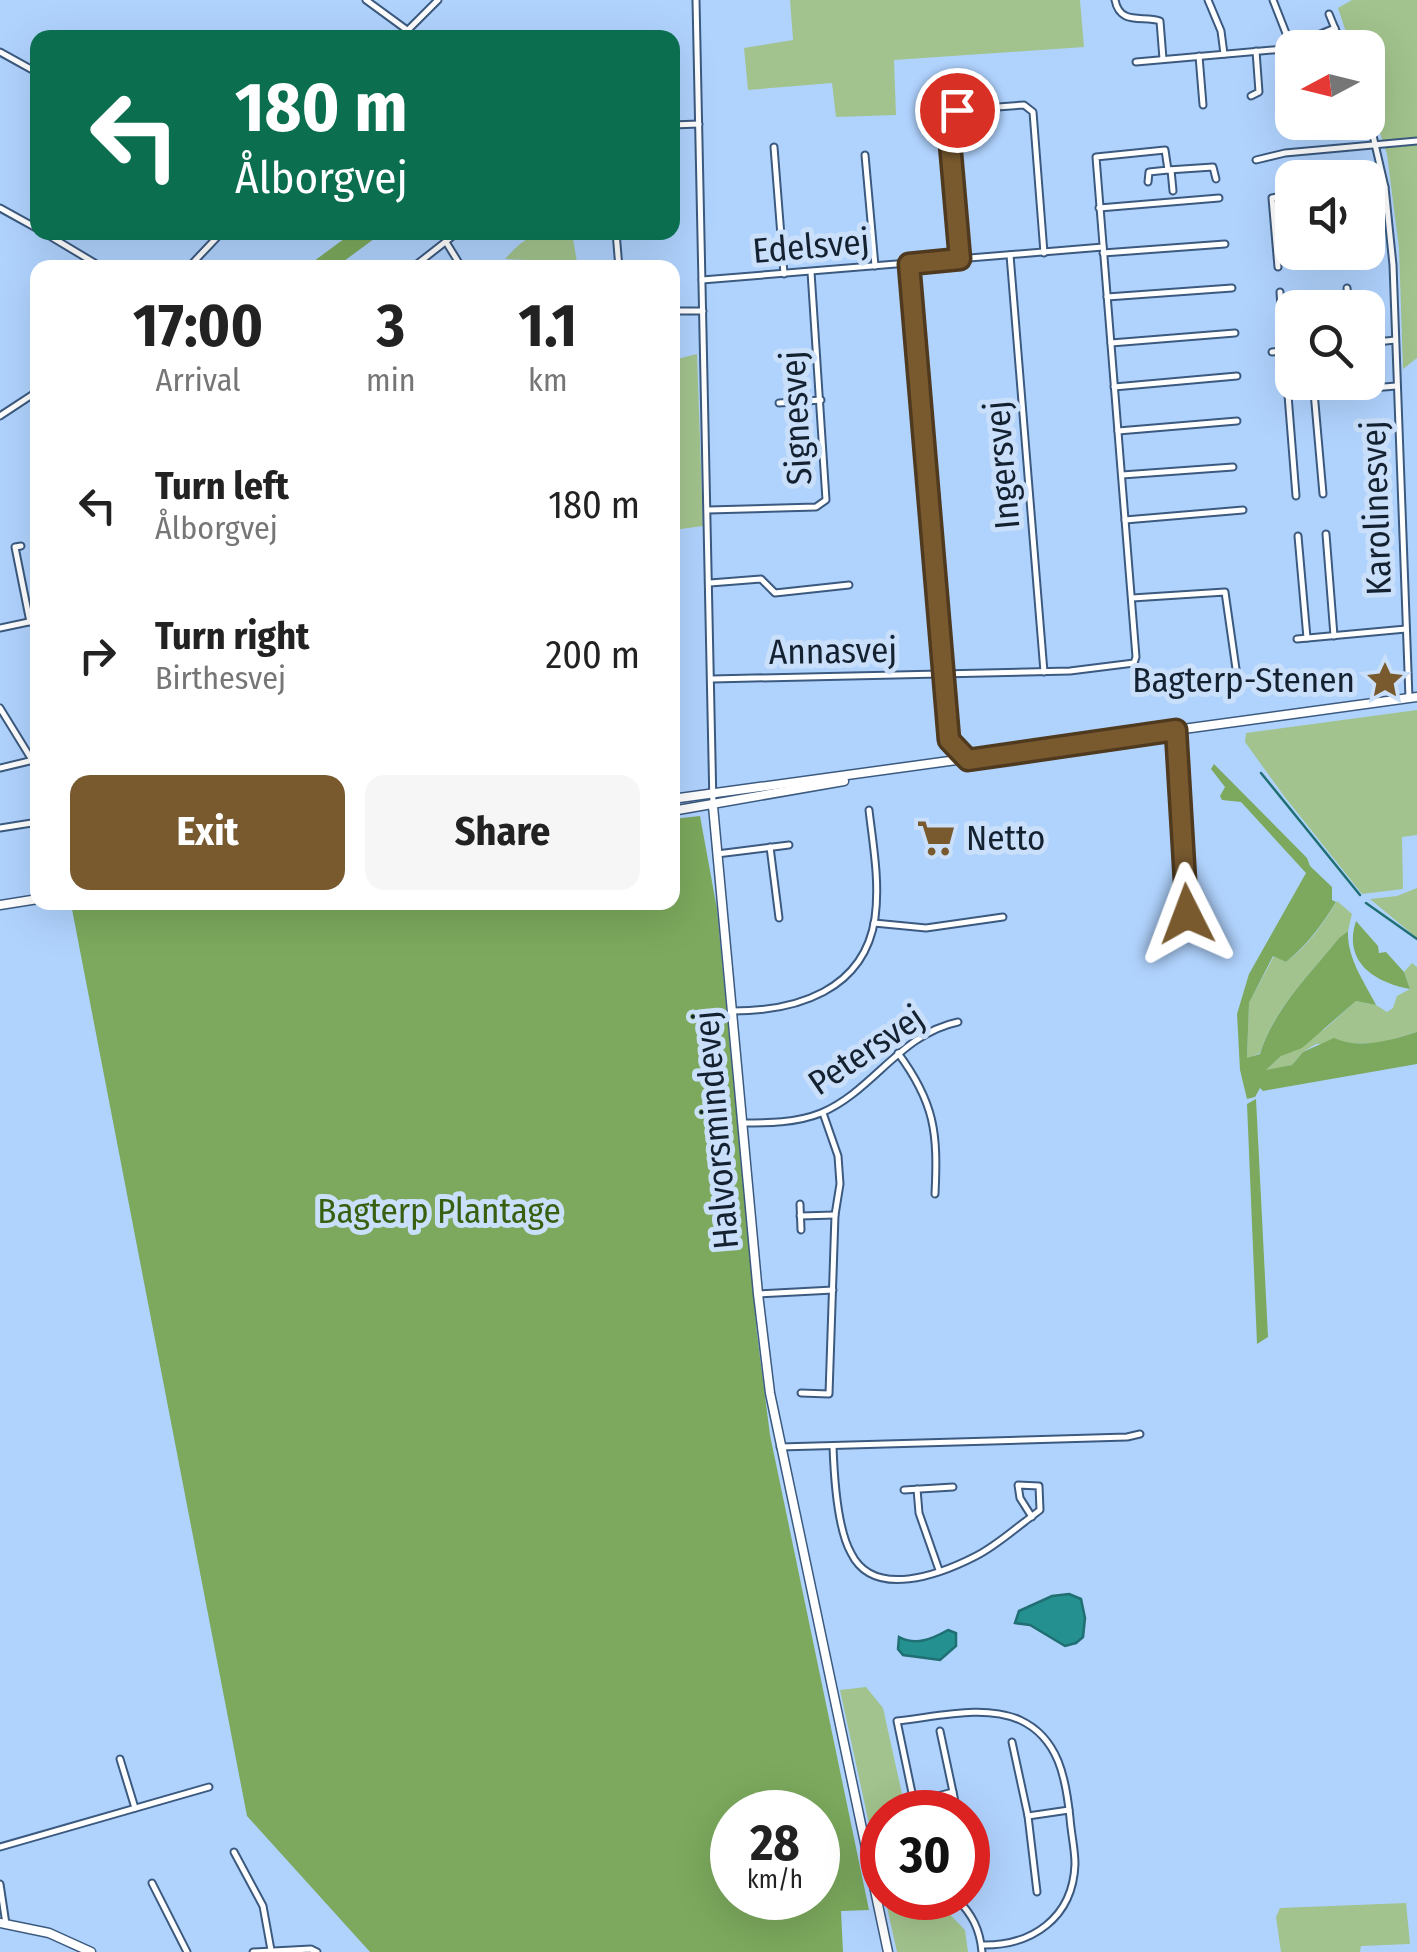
<!DOCTYPE html>
<html lang="en">
<head>
<meta charset="utf-8">
<style>
	:root { --surface:#fff; --page:#f6f6f6; --text:#222; --muted:#767676; --accent:#795a2f }
	body { margin:0; font-family:"Fira Sans Condensed",sans-serif; background:var(--page); color:var(--text); height:100vh; display:flex; flex-direction:column; font-size:38px; white-space:nowrap }
	* { box-sizing:border-box; margin:0 }
	p { font-size:32px; color:var(--muted) }
	.icon { flex:none; width:55px; height:55px; fill:none; stroke:currentColor; stroke-width:2; stroke-linecap:round; stroke-linejoin:round }
	.map { position:relative; flex:1; overflow:hidden }
	.details { position:absolute; left:30px; top:260px; width:650px; height:650px; display:flex; flex-direction:column; background:var(--surface); border-radius:20px; box-shadow:0 10px 40px #0002 }
	.details>* { flex:none }
	.hud { position:absolute; left:30px; top:30px; width:650px; height:210px; border-radius:20px; box-shadow:0 10px 40px #0002; background:#0b6e4f; color:#fff; overflow:hidden }
	.needle { width:65px; rotate:263deg }
	.controls { position:absolute; left:1275px; top:30px; display:grid; gap:20px }
	.controls a { display:grid; place-items:center; width:110px; height:110px; border-radius:20px; background:var(--surface); box-shadow:0 10px 40px #0002; font-size:50px }
	.speed { position:absolute; left:710px; top:1790px; display:flex; gap:20px; font-size:50px; font-weight:700; text-align:center }
	.speed>* { display:grid; place-content:center; width:130px; height:130px; border-radius:50%; background:var(--surface); box-shadow:0 10px 40px #0002; line-height:1 }
	.speed small { font-size:25px; font-weight:400 }
	.speed .limit { border:15px solid #d22; background:#fff; color:#111 }
	.pin { position:absolute; display:grid; place-items:center; width:85px; height:85px; color:#fff; margin:-42px; border:5px solid #fff; border-radius:50%; box-shadow:0 2px 10px #0007 }
	.me { position:absolute; width:110px; margin:-55px; rotate:357deg; stroke-linejoin:round; filter:drop-shadow(0 0 8px #0008) }
	.turn { display:flex; align-items:center; gap:35px; height:210px; padding:0 40px; font-size:45px }
	.turn .icon { width:130px; height:130px; stroke-width:2.5 }
	.turn b { display:block; font-size:70px; line-height:85px }
	.eta { display:flex; justify-content:space-evenly; align-items:center; height:170px; text-align:center }
	.eta b { font-size:60px; font-weight:700; line-height:70px }
	.button { display:flex; gap:20px; margin-top:auto; padding:20px 40px }
	.button a { flex:1; height:115px; border-radius:20px; background:var(--accent); color:#fff; font-size:40px; font-weight:700; line-height:115px; text-align:center }
	.button a+a { background:var(--page); color:var(--text) }
	ul { padding:0; list-style:none }
	li { display:flex; align-items:center; gap:30px; height:150px; padding:0 40px }
	li div { flex:1 }
	li b { display:block; font-size:38px }
	li em { font-style:normal }
	.map>svg:first-child { display:block }
	.green { fill:#a2c38d }
	.forest { fill:#7ca95d; fill-rule:evenodd }
	.water { fill:#24908f; stroke:#1f6f73; stroke-width:2.5 }
	.lines { fill:none; stroke-linecap:round; stroke-linejoin:round }
	.stream { stroke:#1f6f73; stroke-width:2.5 }
	.minor-casing { stroke:#3c5a7f; stroke-width:9 }
	.tertiary-casing { stroke:#3c5a7f; stroke-width:11 }
	.secondary-casing { stroke:#3c5a7f; stroke-width:11 }
	.minor { stroke:#fff; stroke-width:5 }
	.tertiary { stroke:#fff; stroke-width:8 }
	.secondary { stroke:#fff; stroke-width:8 }
	.route-casing { stroke:#4f3a1f; stroke-width:25 }
	.route { stroke:#795a2f; stroke-width:18 }
	.labels { text-anchor:middle; stroke-width:10; stroke-linejoin:round; paint-order:stroke }
	.street-label { font-size:35px; fill:#142131; stroke:#cadff9 }
	.poi-label { font-size:35px; fill:#142131; stroke:#cadff9; text-anchor:end }
	.park-label { font-size:35px; fill:#376111; stroke:#cadff9 }
</style>
</head>
<body>
<div class="map">
<svg width="1417" height="1952" viewBox="0 0 1417 1952">
	<rect width="100%" height="100%" fill="#b0d3fe"/>
	<g class="green">
		<polygon points="790,0 1080,0 1084,47 894,60 896,115 836,117 832,83 748,90 744,48 793,40"/>
		<polygon points="1352,0 1417,0 1417,358 1403,369 1399,248 1387,154 1368,97 1368,48 1351,47 1338,8"/>
		<path d="M572 233 577 262 505 259C529 232 538 232 572 233Z"/>
		<polygon points="697,354 703,526 673,530 673,360"/>
		<polygon points="1417,710 1417,835 1402,837 1403,889 1362,894 1284,796 1245,742 1246,733"/>
		<polygon points="1417,888 1417,938 1370,899 1397,896"/>
		<path d="M1337 901 1352 914 1348 931 1339 938C1311 973 1273 1010 1260 1053L1247 1059 1249 1003 1274 956 1286 962C1309 945 1322 925 1337 901Z"/>
		<polygon points="1412,963 1417,967 1417,1032 1380,1043 1316,1044 1303,1052 1292,1065 1264,1072 1282,1055 1325,1029 1356,1001 1376,1005 1387,1012 1393,1008 1397,996 1410,989 1404,972"/>
		<polygon points="866,1687 883,1708 906,1812 882,1812 882,1884 840,1690"/>
		<polygon points="885,1898 934,1898 965,1930 968,1952 897,1952"/>
		<polygon points="1406,1903 1410,1944 1361,1946 1360,1952 1281,1952 1276,1917 1280,1908"/>
	</g>
	<g class="forest">
		<polygon points="352,233 382,233 336,267 306,267"/>
		<path d="M1214 764 1307 858 1310 866 1332 887V900L1336 902C1321 926 1308 944 1286 962L1273 956 1249 1003 1247 1058 1260 1054C1273 1010 1311 973 1339 938L1348 931C1347 959 1364 981 1376 1005L1356 1001 1302 1048 1281 1056 1266 1070 1292 1065 1303 1052 1334 1038C1359 1050 1392 1040 1417 1032V1064L1274 1089 1263 1091 1260 1088 1255 1097 1247 1099 1240 1070 1237 1014 1249 974 1306 873 1241 802 1222 800 1220 796 1225 787 1211 769Z"/>
		<path d="M700 816 717 909 757 1334 770 1435 869 1910 841 1911 843 1952H370L247 1816 71 904 672 902 673 819ZM818 1812V1898H732V1812Z"/>
		<path d="M1356 921 1378 946 1379 953 1386 952 1404 972 1410 989C1373 982 1343 961 1356 921Z"/>
		<polygon points="1256,1099 1268,1337 1257,1344 1247,1104"/>
	</g>
	<g class="water">
		<polygon points="1069,1594 1081,1599 1085,1618 1083,1637 1076,1643 1065,1646 1030,1625 1015,1623 1019,1611 1052,1596"/>
		<path d="M948 1630 956 1633V1646L940 1660 903 1655 898 1649 899 1637C916 1646 932 1639 948 1630Z"/>
	</g>
	<g class="lines">
		<g class="stream">
			<polyline points="1261,773 1360,895"/>
			<polyline points="1366,903 1417,939"/>
		</g>
		<g class="minor-casing">
			<g id="minor">
				<polyline points="366,0 407,30"/>
				<polyline points="696,0 713,806"/>
				<path d="M1115 0C1120 26 1143 15 1160 21L1163 59"/>
				<polyline points="1208,0 1221,31 1224,54"/>
				<polyline points="1273,0 1291,46"/>
				<polyline points="1329,14 1343,48"/>
				<polyline points="400,38 438,0"/>
				<polyline points="0,52 38,73"/>
				<polyline points="1199,56 1203,105"/>
				<polyline points="1136,62 1284,49 1335,28"/>
				<polyline points="1251,96 1259,92 1256,51"/>
				<polyline points="1368,114 1385,187 1393,265 1409,698"/>
				<polyline points="672,125 699,124"/>
				<polyline points="774,147 784,274"/>
				<polyline points="865,155 875,266"/>
				<polyline points="1256,160 1285,153 1417,141"/>
				<polyline points="1168,170 1213,167 1216,179"/>
				<polyline points="1171,170 1173,191"/>
				<polyline points="1368,189 1385,187"/>
				<polyline points="0,208 38,229"/>
				<polyline points="1099,208 1219,198"/>
				<polyline points="43,232 103,268"/>
				<polyline points="616,232 619,268"/>
				<polyline points="446,242 462,268"/>
				<polyline points="1344,252 1345,260"/>
				<polyline points="1103,253 1225,244"/>
				<polyline points="1010,255 1044,672"/>
				<polyline points="960,259 949,116 957,110 1024,105 1033,112 1044,253"/>
				<polyline points="909,263 947,724 949,740 965,757"/>
				<polyline points="1278,267 1272,198 1292,194"/>
				<polyline points="188,268 222,232"/>
				<polyline points="412,268 458,232"/>
				<polyline points="702,280 1103,247"/>
				<polyline points="1347,288 1349,308"/>
				<polyline points="1280,292 1284,351"/>
				<polyline points="1107,297 1232,288"/>
				<polyline points="672,311 703,311"/>
				<polyline points="1111,343 1235,333"/>
				<polyline points="1368,343 1395,340"/>
				<polyline points="1272,352 1292,350"/>
				<polyline points="1114,387 1237,376"/>
				<polyline points="1314,392 1323,494"/>
				<polyline points="779,403 821,400"/>
				<polyline points="0,416 38,391"/>
				<polyline points="1118,431 1237,421"/>
				<polyline points="1122,475 1233,467"/>
				<polyline points="1296,496 1288,395 1396,386"/>
				<polyline points="708,510 816,507 826,500 811,272"/>
				<polyline points="1125,520 1243,510"/>
				<polyline points="1326,534 1334,636"/>
				<polyline points="1298,536 1307,638"/>
				<polyline points="21,546 15,547 30,622"/>
				<polyline points="710,583 761,579 775,593 849,585"/>
				<polyline points="1132,598 1225,592 1237,676"/>
				<polyline points="0,628 38,620"/>
				<polyline points="1297,639 1406,629"/>
				<polyline points="712,679 1070,671 1134,663 1136,657 1096,157 1165,150 1168,170 1149,172 1148,182"/>
				<polyline points="0,708 32,760"/>
				<polyline points="1175,730 1187,914"/>
				<polyline points="0,768 38,759"/>
				<polyline points="0,828 38,822"/>
				<polyline points="770,847 779,918"/>
				<polyline points="717,854 789,845"/>
				<polyline points="874,923 926,928 1003,917"/>
				<path d="M733 1011C796 1011 864 991 875 918 880 882 873 845 869 810"/>
				<path d="M898 1053C935 1103 938 1133 935 1194"/>
				<path d="M742 1123C768 1123 796 1123 821 1113 873 1091 900 1034 958 1022"/>
				<polyline points="800,1204 801,1230"/>
				<polyline points="800,1216 835,1215"/>
				<polyline points="758,1294 833,1290"/>
				<polyline points="801,1393 829,1394 835,1215 840,1184 838,1156 823,1113"/>
				<path d="M833 1446C834 1475 837 1528 851 1553 874 1600 941 1574 976 1556 994 1547 1011 1532 1027 1520L1040 1510 1039 1486 1018 1485 1020 1498 1032 1517"/>
				<polyline points="780,1447 1127,1437 1140,1434"/>
				<polyline points="917,1489 919,1513 939,1570"/>
				<polyline points="904,1490 953,1487"/>
				<polyline points="940,1731 953,1792"/>
				<polyline points="1012,1742 1028,1816 1037,1892"/>
				<polyline points="120,1759 135,1808"/>
				<polyline points="914,1802 953,1792 957,1812"/>
				<path d="M916 1812 897 1721C936 1717 984 1704 1020 1720 1059 1738 1066 1779 1070 1818 1071 1833 1075 1849 1075 1864 1073 1918 1032 1946 982 1945"/>
				<polyline points="1028,1816 1069,1810"/>
				<polyline points="0,1847 209,1787"/>
				<polyline points="234,1852 263,1906 271,1950"/>
				<polyline points="152,1883 187,1952"/>
				<polyline points="0,1884 6,1924"/>
				<path d="M956 1898C972 1914 980 1929 982 1952"/>
				<polyline points="253,1952 311,1949 317,1952"/>
			</g>
		</g>
		<g class="tertiary-casing">
			<g id="tertiary">
				<polyline points="713,806 758,1294 770,1393 888,1952"/>
				<polyline points="0,1923 49,1933 91,1952"/>
			</g>
		</g>
		<g class="secondary-casing">
			<g id="secondary">
				<polyline points="672,799 1417,697"/>
				<polyline points="672,811 844,781"/>
				<polyline points="0,905 38,899"/>
			</g>
		</g>
		<use href="#minor" class="minor"/>
		<use href="#tertiary" class="tertiary"/>
		<use href="#secondary" class="secondary"/>
	</g>
	<g class="lines">
		<g class="route-casing">
			<polyline id="route" points="957,110 948,120 960,259 909,264 949,740 968,760 1176,730 1187,914"/>
		</g>
		<use href="#route" class="route"/>
	</g>
	<defs>
		<g id="sight-bare" transform="scale(3)"><path d="M0-6L1.8-2.2L6-1.7L2.9 1.2L3.7 5.4L0 3.3L-3.7 5.4L-2.9 1.2L-6-1.7L-1.8-2.2Z" fill="#795a2f" stroke="#cadff9" stroke-width="2.5" paint-order="stroke"/></g>
		<g id="supermarket-bare" transform="scale(3)"><path d="M-6-5.5h2.5l.6 2H6L4.5 2H-2.5L-4.4-4H-6ZM-1.5 3.2a1.3 1.3 0 1 0 .1 0ZM3 3.2a1.3 1.3 0 1 0 .1 0Z" fill="#795a2f" stroke="#cadff9" stroke-width="2.5" paint-order="stroke"/></g>
	</defs>
	<g fill-rule="evenodd">
		<use href="#sight-bare" x="1385" y="680"/>
		<use href="#supermarket-bare" x="936" y="838"/>
	</g>
	<g class="labels">
		<g class="street-label">
			<text transform="translate(811 246) rotate(-5)" y="12">Edelsvej</text>
			<text transform="translate(796 418) rotate(-93)" y="12">Signesvej</text>
			<text transform="translate(1002 465) rotate(-95)" y="12">Ingersvej</text>
			<text transform="translate(1376 508) rotate(-92)" y="12">Karolinesvej</text>
			<text transform="translate(833 651) rotate(-1)" y="12">Annasvej</text>
			<text transform="translate(866 1050) rotate(-34)" y="12">Petersvej</text>
			<text transform="translate(716 1130) rotate(-95)" y="12">Halvorsmindevej</text>
		</g>
		<g class="poi-label">
			<text x="1355" y="692">Bagterp-Stenen</text>
			<text x="966" y="850" text-anchor="start">Netto</text>
		</g>
		<g class="park-label">
			<text x="439" y="1223">Bagterp Plantage</text>
		</g>
	</g>
</svg>
<div class="controls">
<a><svg class="needle" viewBox="-14 -14 28 28"><path d="M0-13l5 13h-10z" fill="#e53935"/><path d="M0 13l5-13h-10z" fill="#767676"/></svg></a>
<a><svg class="icon" aria-label="sound" viewBox="0 0 24 24"><path d="M4 9h4l5-4v14l-5-4H4zM17 9q2 3 0 6"/></svg></a>
<a><svg class="icon" aria-label="search" viewBox="0 0 24 24"><circle cx="10" cy="10" r="6"/><path d="M15 15l6 6"/></svg></a>
</div>
<div class="speed"><div>28<small>km/h</small></div><div class="limit">30</div></div>
<div class="pin" style="left:957px;top:110px;background:#d93025"><svg class="icon" aria-label="arrive" viewBox="0 0 24 24"><path d="M6 21V4h12l-3 4 3 4H6"/></svg></div>
<svg class="me" style="left:1187px;top:914px" viewBox="-20 -20 40 40"><path d="M0-17L14 15 0 8-14 15z" fill="#795a2f" stroke="#fff" stroke-width="4"/></svg>
<div class="hud">
<div class="turn"><svg class="icon" aria-label="left" viewBox="0 0 24 24"><path d="M17 20v-9H6M10 6l-5 5 5 5"/></svg><div><b>180 m</b>Ålborgvej</div></div>
</div>
<section class="details">
<div class="eta">
<div><b>17:00</b><p>Arrival</p></div>
<div><b>3</b><p>min</p></div>
<div><b>1.1</b><p>km</p></div>
</div>
<ul>
<li><svg class="icon" aria-label="left" viewBox="0 0 24 24"><path d="M17 20v-9H6M10 6l-5 5 5 5"/></svg><div><b>Turn left</b><p>Ålborgvej</p></div><em>180 m</em></li>
<li><svg class="icon" aria-label="right" viewBox="0 0 24 24"><path d="M7 20v-9h11M14 6l5 5-5 5"/></svg><div><b>Turn right</b><p>Birthesvej</p></div><em>200 m</em></li>
</ul>
<div class="button"><a>Exit</a><a>Share</a></div>
</section>
</div>
</body>
</html>
